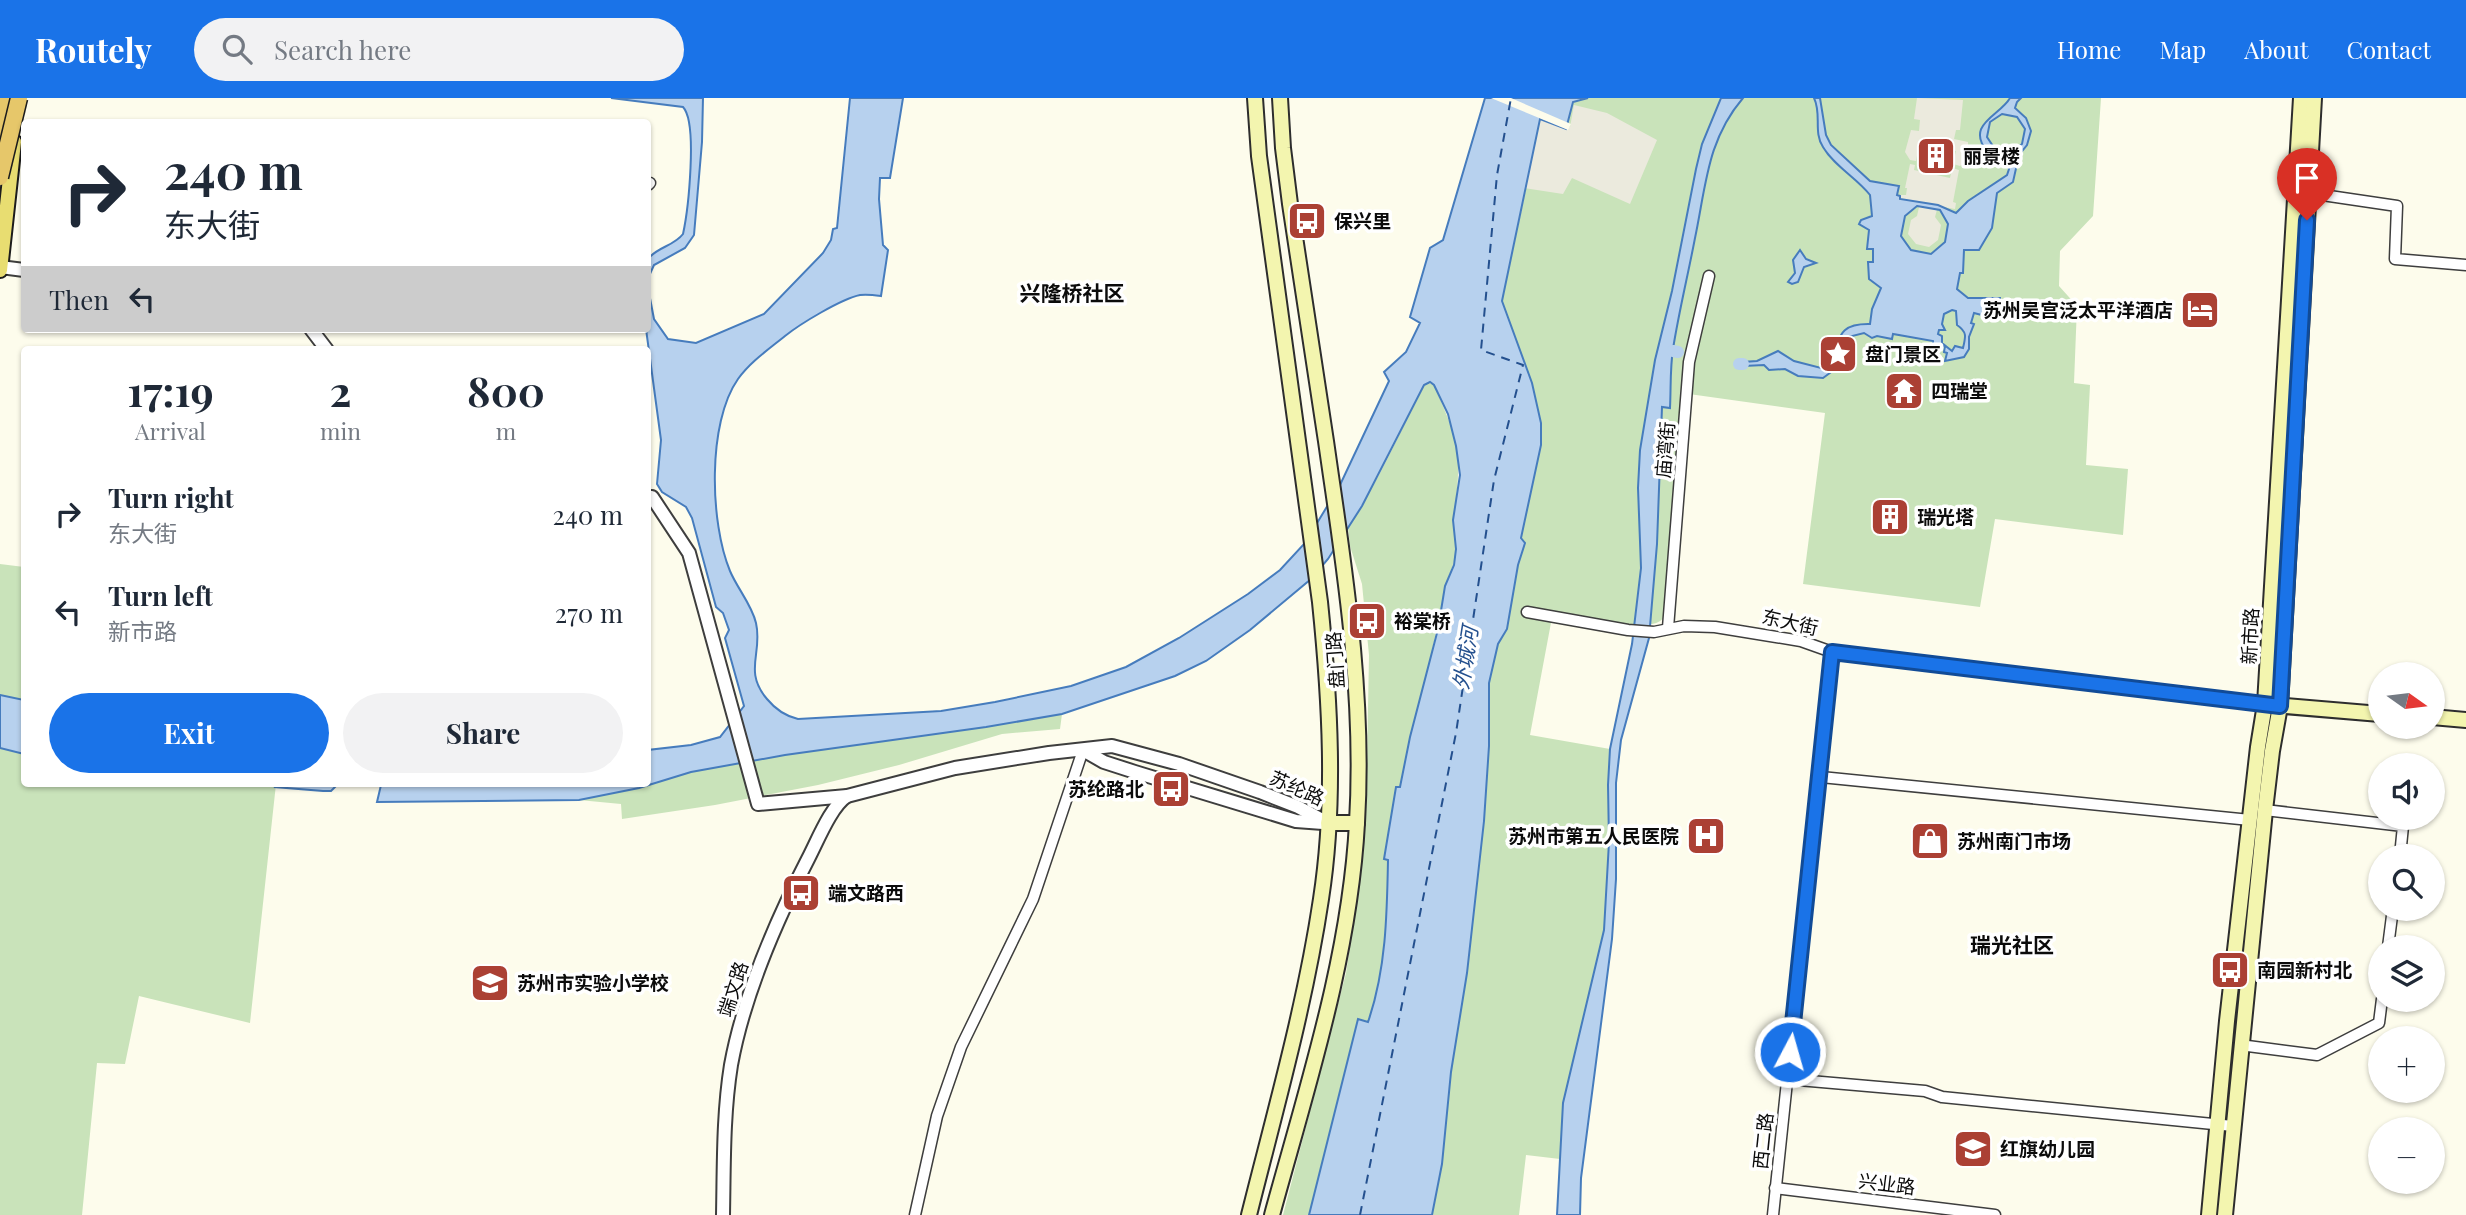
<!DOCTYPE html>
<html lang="en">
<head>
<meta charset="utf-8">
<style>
	:root { --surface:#fff; --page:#f2f2f3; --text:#1f2937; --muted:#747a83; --accent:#1a73e8 }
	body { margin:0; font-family:"Playfair Display","Noto Sans SC",serif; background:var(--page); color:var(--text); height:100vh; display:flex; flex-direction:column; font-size:26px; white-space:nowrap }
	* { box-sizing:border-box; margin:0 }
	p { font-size:23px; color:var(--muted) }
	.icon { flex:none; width:38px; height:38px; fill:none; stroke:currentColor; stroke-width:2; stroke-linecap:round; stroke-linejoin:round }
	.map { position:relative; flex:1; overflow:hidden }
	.side { position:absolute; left:21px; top:248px; width:630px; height:441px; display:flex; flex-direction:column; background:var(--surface); border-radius:7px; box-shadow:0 2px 5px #0004 }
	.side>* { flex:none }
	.banner { position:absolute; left:21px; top:21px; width:630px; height:214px; border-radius:7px; box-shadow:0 2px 5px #0004; background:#fff; color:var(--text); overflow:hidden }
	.needle { width:46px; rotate:104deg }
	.buttons { position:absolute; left:2368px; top:564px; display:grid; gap:14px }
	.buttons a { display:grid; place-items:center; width:77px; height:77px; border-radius:50%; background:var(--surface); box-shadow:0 2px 5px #0004; font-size:35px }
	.pin { position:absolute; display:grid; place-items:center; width:60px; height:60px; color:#fff; margin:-72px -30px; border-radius:50% 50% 50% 0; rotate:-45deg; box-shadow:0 0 7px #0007 }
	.pin .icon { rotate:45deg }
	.me { position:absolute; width:77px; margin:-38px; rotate:6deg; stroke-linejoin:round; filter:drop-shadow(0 0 5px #0008) }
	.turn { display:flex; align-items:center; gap:24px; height:147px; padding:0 28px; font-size:32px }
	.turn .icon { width:91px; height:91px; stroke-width:2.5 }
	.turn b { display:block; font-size:49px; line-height:60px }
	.then { display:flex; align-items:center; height:66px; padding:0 28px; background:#0003; gap:14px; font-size:26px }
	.eta { display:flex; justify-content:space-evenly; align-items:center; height:119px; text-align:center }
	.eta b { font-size:42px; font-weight:700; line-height:49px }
	.cta { display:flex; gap:14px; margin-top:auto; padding:14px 28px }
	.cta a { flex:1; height:80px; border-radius:42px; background:var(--accent); color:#fff; font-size:28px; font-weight:700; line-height:80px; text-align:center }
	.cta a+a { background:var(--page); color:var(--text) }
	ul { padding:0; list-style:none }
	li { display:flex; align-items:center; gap:21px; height:98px; padding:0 28px }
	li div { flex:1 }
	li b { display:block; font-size:26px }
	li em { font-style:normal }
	header { display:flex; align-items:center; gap:42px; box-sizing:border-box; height:98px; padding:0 35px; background:var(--accent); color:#fff }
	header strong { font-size:33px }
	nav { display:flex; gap:38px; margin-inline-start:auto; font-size:24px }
	.search { width:490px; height:63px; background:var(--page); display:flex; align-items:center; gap:18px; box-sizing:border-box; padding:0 24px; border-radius:38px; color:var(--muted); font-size:26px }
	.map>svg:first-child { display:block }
	.green { fill:#c9e3ba }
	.plaza { fill:#ebeadd }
	.water { fill:#b7d1ee; stroke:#467cbd; stroke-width:2; fill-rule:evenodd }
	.pier { fill:#fdfcec }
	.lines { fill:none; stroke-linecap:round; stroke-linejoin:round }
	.canal { stroke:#b7d1ee; stroke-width:12 }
	.ferry { stroke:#24508e; stroke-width:2; stroke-dasharray:9 7; stroke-linecap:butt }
	.minor-casing { stroke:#3e3e3e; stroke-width:13 }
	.tertiary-casing { stroke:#3e3e3e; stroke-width:16 }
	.secondary-casing { stroke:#2d2d2d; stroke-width:18 }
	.primary-casing { stroke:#1c1c1c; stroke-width:18 }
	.trunk-casing { stroke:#1c1c1c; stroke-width:19 }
	.minor { stroke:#fff; stroke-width:10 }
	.tertiary { stroke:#fff; stroke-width:12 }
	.secondary { stroke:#f3f5af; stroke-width:14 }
	.primary { stroke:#e8dd71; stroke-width:14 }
	.trunk { stroke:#e6c76a; stroke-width:16 }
	.trunk-bridge-casing { stroke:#1c1c1c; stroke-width:19; stroke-linecap:butt }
	.trunk-bridge { stroke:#e6c76a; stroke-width:16 }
	.route-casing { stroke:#114b97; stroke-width:18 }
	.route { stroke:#1a73e8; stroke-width:12 }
	.labels { text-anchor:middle; stroke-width:7; stroke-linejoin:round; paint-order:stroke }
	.poi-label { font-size:19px; font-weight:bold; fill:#0b0b0b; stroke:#fff; text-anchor:start }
	.street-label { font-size:19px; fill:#0b0b0b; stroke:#fff }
	.neighbourhood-label { font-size:21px; font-weight:bold; fill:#0b0b0b; stroke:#fff }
	.water-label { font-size:21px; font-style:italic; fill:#24508e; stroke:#fff }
</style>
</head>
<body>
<header>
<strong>Routely</strong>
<div class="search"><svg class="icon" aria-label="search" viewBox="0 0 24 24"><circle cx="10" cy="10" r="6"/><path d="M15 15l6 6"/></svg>Search here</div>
<nav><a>Home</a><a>Map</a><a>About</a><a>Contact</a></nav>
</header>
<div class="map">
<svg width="2466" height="1117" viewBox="0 0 2466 1117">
	<rect width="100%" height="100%" fill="#fdfcec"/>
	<g class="green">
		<path d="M1588 0H2101L2093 118 2060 153 2059 188 2077 208 2074 285 2090 287 2086 367 2128 371 2123 437 1995 421 1980 509 1803 486 1825 315 1689 296 1666 518C1662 522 1658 525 1652 526 1630 530 1578 517 1553 514L1530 637 1610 651 1608 687 1609 744 1604 832 1563 1005 1560 1061 1526 1057 1519 1117H1432L1442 1066 1451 974 1467 875 1484 723 1489 648V585L1498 546 1507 530 1518 467 1525 445 1521 440 1541 347V325L1532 285 1502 204 1541 20 1573 4Z"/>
		<path d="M1426 284 1434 287C1442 307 1452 326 1456 347 1461 374 1456 394 1454 421 1453 431 1457 442 1456 452 1455 467 1447 479 1444 493 1433 559 1413 624 1400 690L1396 689 1384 761 1388 762C1387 817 1386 872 1368 924L1358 921 1309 1117H1283L1346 875 1363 759 1366 718 1369 557 1362 486 1350 448 1348 430 1379 377Z"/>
		<polygon points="0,466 24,469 24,602 0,597"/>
		<polygon points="1062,616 1060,631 1002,636 899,667 818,687 715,707 622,721 621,706 579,702 691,674 785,657 986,629"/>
		<polygon points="0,650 24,656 24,686 276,686 250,925 139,898 125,966 97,965 82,1117 0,1117"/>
	</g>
	<g class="plaza">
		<polygon points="1917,0 1963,2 1960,32 1956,32 1954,41 1968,44 1968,48 1970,49 1968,62 1960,68 1953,66 1956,53 1944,51 1945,45 1930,41 1928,47 1919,46 1916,63 1910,62 1905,54 1911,32 1919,33 1920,22 1914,21"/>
		<polygon points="1574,7 1607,15 1657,42 1630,106 1572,80 1563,96 1524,90 1541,20 1570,29"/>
		<polygon points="1910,66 1915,67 1914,72 1950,80 1952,70 1959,72 1953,104 1956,105 1955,111 1938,108 1935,119 1941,127 1938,142 1929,149 1916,146 1908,136 1911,122 1917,118 1920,105 1899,101 1897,97 1906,97 1907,90 1905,90"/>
	</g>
	<g class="water">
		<path d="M611 0H703L702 44 694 137 685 150 654 167 649 178V195L654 221 668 241 696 245 764 216 823 155 831 142 833 131 837 130 850 0H903L890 80H880L879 101 883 147 888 152 881 198C874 197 866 196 860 197 841 201 800 226 785 238 769 251 750 264 738 281 707 325 710 425 730 473 737 490 752 507 756 525 763 555 743 573 767 601 776 612 785 618 798 621L941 613 995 604 1071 588 1126 569 1179 540 1248 496 1280 472 1305 445 1340 387 1389 283 1384 274 1406 254 1420 225 1410 219 1430 150 1443 142 1485 0H1588L1573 4 1566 31 1540 21 1502 203 1532 285 1541 325V347L1521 440 1525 445 1518 467 1507 531 1498 546 1489 585V648L1484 723 1467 875 1451 974 1442 1066 1432 1117H1309L1358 921 1368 924C1386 872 1387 817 1388 762L1384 761 1396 689H1400L1410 639 1438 531 1445 488 1454 467 1456 451 1453 422 1460 377 1456 348 1448 316 1434 287 1430 284 1424 287 1362 408 1328 461 1311 481 1250 532 1206 563 1175 578 1062 616 986 629 785 657 691 674 639 690 579 702 377 704 381 687 379 686H648V652L691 647 720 639 744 608 725 540 729 532 723 515 716 509 692 420 686 409 662 394 657 386 661 342 646 231H648V161C657 149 674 148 683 136 688 113 698 25 683 9Z"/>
		<path d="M1721 0H1743C1707 42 1706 88 1695 140 1688 177 1679 213 1673 251 1670 270 1671 290 1670 310L1662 309 1657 446 1649 540 1621 642 1616 685V781L1612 841 1581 1080 1580 1117H1557L1563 1005 1604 832 1609 744 1608 687 1610 651 1632 546 1641 470 1638 390 1640 352 1655 262 1672 193 1696 71 1702 46Z"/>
		<path d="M1814 0H1820L1826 37 1831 47 1870 83 1899 88 1897 97 1900 98V101L1938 107 1956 115 1968 103 2007 77 2009 71 2007 66C2001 61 1993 60 1988 55 1964 26 2000 18 2010 0H2021L2017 4 2015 10 2026 20 2031 33 2027 47 2019 57 2013 84 1997 95 1992 130 1979 152H1964L1963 175H1960L1957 191 1968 200H2000L1999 215 1989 219 1974 215 1971 225 1974 226 1969 239V251L1964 259 1945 263 1947 255 1944 254 1945 248 1933 246V243L1893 236 1892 241 1877 238 1872 240 1864 235 1848 239 1838 269 1823 280 1798 278 1785 271 1769 272 1764 267 1744 268 1743 264 1757 263 1778 253 1794 263 1821 270C1846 255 1826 225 1870 226L1872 211 1881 190 1869 181 1868 164H1873V151H1867L1869 132 1859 126 1861 122 1872 118 1870 97C1857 80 1834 68 1823 49 1813 34 1822 16 1814 0ZM2002 16 2017 19 2025 31 2022 46 2010 54 1995 51 1987 39 1990 24ZM1917 108 1940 112 1948 126 1945 144 1931 156 1911 152 1901 138 1905 118ZM1952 212 1956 213 1957 227C1967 234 1966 238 1963 250L1955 248 1952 253 1942 245V238L1938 236 1939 232H1945L1942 226 1944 216Z"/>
		<polygon points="1800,152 1806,161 1816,165 1804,169 1798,184 1792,186 1788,184 1795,175 1793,162"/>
		<polygon points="0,597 24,602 24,656 0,650"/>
		<polygon points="276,686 338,686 331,693 323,693 275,689"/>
	</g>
	<polygon class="pier" points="1491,0 1511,0 1571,26 1568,32"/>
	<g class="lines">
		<g class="canal">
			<polyline points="1673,253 1678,254"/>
			<polyline points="1739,266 1743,266"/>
		</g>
		<polyline class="ferry" points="1360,1117 1456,635 1494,382 1523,267 1481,252 1497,77 1511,0"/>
		<g class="minor-casing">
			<g id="minor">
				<polyline points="648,87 650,85"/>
				<polyline points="2309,95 2397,108 2395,161 2466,167"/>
				<polyline points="1527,514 1628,532 1654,534 1684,528 1715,529 1801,543 1832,554 1773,1117"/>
				<polyline points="1668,530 1689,264 1709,178"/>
				<polyline points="1821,679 2250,722"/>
				<polyline points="2265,712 2403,728 2400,758"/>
				<polyline points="2388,849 2393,810"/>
				<polyline points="2240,947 2317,957 2379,925 2382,901"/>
				<polyline points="1787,981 1925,993 1942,999 2233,1028"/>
				<polyline points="1775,1090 1995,1117"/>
				<polyline points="915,1117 937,1018 961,949 1033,801 1083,652"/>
			</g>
		</g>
		<g class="tertiary-casing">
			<g id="tertiary">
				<polyline points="0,169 24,172"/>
				<polyline points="311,231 327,252"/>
				<polyline points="648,399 652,399 689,455 758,706 847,698 955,670 1049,655 1112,648 1179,666 1260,694 1298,709 1328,725"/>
				<polyline points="1832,554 2265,606"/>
				<polyline points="1083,652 1104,664 1135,674 1296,723 1323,725"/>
				<path d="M723 1117C724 1067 723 1017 731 967 744 896 775 825 808 761 817 744 831 708 847 698"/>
			</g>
		</g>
		<g class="secondary-casing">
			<g id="secondary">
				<polyline points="2273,607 2380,616"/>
				<polyline points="2432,619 2466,622"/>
				<polyline points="1328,725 1357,725"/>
				<path d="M1249 1117C1275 1013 1305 908 1321 801 1336 704 1330 602 1320 504L1259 58 1255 0"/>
				<path d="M1272 1117C1307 989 1350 858 1357 725 1364 608 1348 493 1331 378 1318 287 1304 196 1290 106L1283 50 1280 0"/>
				<polyline points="2209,1117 2227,923 2258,649 2265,606 2301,0"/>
				<polyline points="2225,1117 2265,712 2272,653 2280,608 2314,0"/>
			</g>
		</g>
		<g class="primary-casing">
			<polyline id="primary" points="0,172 14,44"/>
		</g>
		<g class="trunk-casing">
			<polyline id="trunk" points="4,41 8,0"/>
		</g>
		<use href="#minor" class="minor"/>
		<use href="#tertiary" class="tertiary"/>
		<use href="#secondary" class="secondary"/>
		<use href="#primary" class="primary"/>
		<use href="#trunk" class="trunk"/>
		<g class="trunk-bridge-casing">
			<polyline id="trunk-bridge" points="0,79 19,0"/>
		</g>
		<use href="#trunk-bridge" class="trunk-bridge"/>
	</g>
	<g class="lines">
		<g class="route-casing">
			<polyline id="route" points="1790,954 1832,554 2280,608 2307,122"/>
		</g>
		<use href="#route" class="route"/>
	</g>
	<defs>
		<g id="building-square" transform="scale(2.0125)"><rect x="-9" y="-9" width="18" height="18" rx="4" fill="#ab4034" stroke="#fff"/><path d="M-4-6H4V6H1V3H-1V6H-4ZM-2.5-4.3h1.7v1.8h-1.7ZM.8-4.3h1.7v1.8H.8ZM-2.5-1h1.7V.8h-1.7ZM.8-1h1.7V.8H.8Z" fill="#fff"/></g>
		<g id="bus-square" transform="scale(2.0125)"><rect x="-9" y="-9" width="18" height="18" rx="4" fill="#ab4034" stroke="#fff"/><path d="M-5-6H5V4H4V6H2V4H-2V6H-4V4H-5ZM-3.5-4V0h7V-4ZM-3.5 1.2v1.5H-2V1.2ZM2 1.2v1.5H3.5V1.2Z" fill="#fff"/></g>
		<g id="hotel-square" transform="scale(2.0125)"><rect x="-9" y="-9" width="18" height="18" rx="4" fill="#ab4034" stroke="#fff"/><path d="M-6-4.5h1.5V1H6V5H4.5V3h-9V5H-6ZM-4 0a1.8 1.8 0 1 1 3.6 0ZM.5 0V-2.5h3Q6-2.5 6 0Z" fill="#fff"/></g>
		<g id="sight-square" transform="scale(2.0125)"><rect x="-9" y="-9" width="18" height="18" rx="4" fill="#ab4034" stroke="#fff"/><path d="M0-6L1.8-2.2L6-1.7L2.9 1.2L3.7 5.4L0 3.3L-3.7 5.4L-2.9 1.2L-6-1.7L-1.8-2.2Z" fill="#fff"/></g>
		<g id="temple-square" transform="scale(2.0125)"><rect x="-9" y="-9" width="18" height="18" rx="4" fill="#ab4034" stroke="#fff"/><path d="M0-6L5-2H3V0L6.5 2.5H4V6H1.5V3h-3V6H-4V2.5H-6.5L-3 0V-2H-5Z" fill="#fff"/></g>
		<g id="hospital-square" transform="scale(2.0125)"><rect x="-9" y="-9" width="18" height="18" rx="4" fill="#ab4034" stroke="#fff"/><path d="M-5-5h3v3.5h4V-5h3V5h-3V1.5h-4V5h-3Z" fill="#fff"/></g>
		<g id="shop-square" transform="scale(2.0125)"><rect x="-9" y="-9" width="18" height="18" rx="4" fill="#ab4034" stroke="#fff"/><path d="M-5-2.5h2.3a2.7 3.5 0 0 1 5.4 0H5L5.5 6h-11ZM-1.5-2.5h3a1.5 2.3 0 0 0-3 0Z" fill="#fff"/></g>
		<g id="school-square" transform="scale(2.0125)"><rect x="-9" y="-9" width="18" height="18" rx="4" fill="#ab4034" stroke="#fff"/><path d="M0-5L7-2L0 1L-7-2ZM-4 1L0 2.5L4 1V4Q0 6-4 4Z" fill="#fff"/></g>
	</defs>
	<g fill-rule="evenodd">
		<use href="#building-square" x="1936" y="58"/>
		<use href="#bus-square" x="1307" y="123"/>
		<use href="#hotel-square" x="2200" y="212"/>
		<use href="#sight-square" x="1838" y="256"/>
		<use href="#temple-square" x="1904" y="293"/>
		<use href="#building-square" x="1890" y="419"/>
		<use href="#bus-square" x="1367" y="523"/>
		<use href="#bus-square" x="1171" y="691"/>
		<use href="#hospital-square" x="1706" y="738"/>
		<use href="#shop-square" x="1930" y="743"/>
		<use href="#bus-square" x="801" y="795"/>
		<use href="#bus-square" x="2230" y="872"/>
		<use href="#school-square" x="490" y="885"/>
		<use href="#school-square" x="1973" y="1051"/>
	</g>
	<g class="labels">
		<g class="poi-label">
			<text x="1963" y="65">丽景楼</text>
			<text x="1334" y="130">保兴里</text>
			<text x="2173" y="219" text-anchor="end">苏州吴宫泛太平洋酒店</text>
			<text x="1865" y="263">盘门景区</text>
			<text x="1931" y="300">四瑞堂</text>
			<text x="1917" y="426">瑞光塔</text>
			<text x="1394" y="530">裕棠桥</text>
			<text x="1144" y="698" text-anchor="end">苏纶路北</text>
			<text x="1679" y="745" text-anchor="end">苏州市第五人民医院</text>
			<text x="1957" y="750">苏州南门市场</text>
			<text x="828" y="802">端文路西</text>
			<text x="2257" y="879">南园新村北</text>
			<text x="517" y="892">苏州市实验小学校</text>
			<text x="2000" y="1058">红旗幼儿园</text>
		</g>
		<g class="street-label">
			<text transform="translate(1665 352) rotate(-85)" y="7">庙湾街</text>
			<text transform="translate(1790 524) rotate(13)" y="7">东大街</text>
			<text transform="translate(2250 538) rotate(-87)" y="7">新市路</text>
			<text transform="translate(1335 562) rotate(-94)" y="7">盘门路</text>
			<text transform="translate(1297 690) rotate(24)" y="7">苏纶路</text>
			<text transform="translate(733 891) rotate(-72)" y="7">端文路</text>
			<text transform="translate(1763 1043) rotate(-84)" y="7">西二路</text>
			<text transform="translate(1887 1086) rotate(7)" y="7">兴业路</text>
		</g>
		<g class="neighbourhood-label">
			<text x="1072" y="203">兴隆桥社区</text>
			<text x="2012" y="855">瑞光社区</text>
		</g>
		<g class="water-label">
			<text transform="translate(1466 560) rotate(-81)" y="7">外城河</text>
		</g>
	</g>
</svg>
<div class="buttons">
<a><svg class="needle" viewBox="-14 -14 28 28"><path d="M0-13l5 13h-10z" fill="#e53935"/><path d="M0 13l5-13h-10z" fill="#747a83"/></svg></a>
<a><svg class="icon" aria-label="sound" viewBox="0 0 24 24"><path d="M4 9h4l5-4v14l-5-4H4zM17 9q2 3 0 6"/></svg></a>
<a><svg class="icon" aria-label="search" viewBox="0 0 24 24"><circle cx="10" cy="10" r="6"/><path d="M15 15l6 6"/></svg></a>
<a><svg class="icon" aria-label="layers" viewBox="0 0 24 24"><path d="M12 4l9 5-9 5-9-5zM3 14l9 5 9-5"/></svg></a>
<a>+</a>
<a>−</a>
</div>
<div class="pin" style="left:2307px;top:122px;background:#d93025"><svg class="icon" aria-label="arrive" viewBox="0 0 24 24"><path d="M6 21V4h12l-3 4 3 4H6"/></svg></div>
<svg class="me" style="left:1790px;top:954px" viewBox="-20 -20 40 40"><circle r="17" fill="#1a73e8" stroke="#fff" stroke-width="3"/><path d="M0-11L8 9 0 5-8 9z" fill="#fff"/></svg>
<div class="banner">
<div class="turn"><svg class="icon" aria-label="right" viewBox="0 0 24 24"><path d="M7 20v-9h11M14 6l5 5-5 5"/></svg><div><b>240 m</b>东大街</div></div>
<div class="then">Then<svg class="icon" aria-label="left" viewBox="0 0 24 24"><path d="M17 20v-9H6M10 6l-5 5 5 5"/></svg></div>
</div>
<section class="side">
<div class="eta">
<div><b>17:19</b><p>Arrival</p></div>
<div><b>2</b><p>min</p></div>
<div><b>800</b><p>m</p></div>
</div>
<ul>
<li><svg class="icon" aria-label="right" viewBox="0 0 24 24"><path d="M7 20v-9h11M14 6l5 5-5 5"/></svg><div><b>Turn right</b><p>东大街</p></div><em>240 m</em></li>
<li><svg class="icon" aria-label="left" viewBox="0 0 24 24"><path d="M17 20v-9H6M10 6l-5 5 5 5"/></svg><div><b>Turn left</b><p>新市路</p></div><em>270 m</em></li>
</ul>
<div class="cta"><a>Exit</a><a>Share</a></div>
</section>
</div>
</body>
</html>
